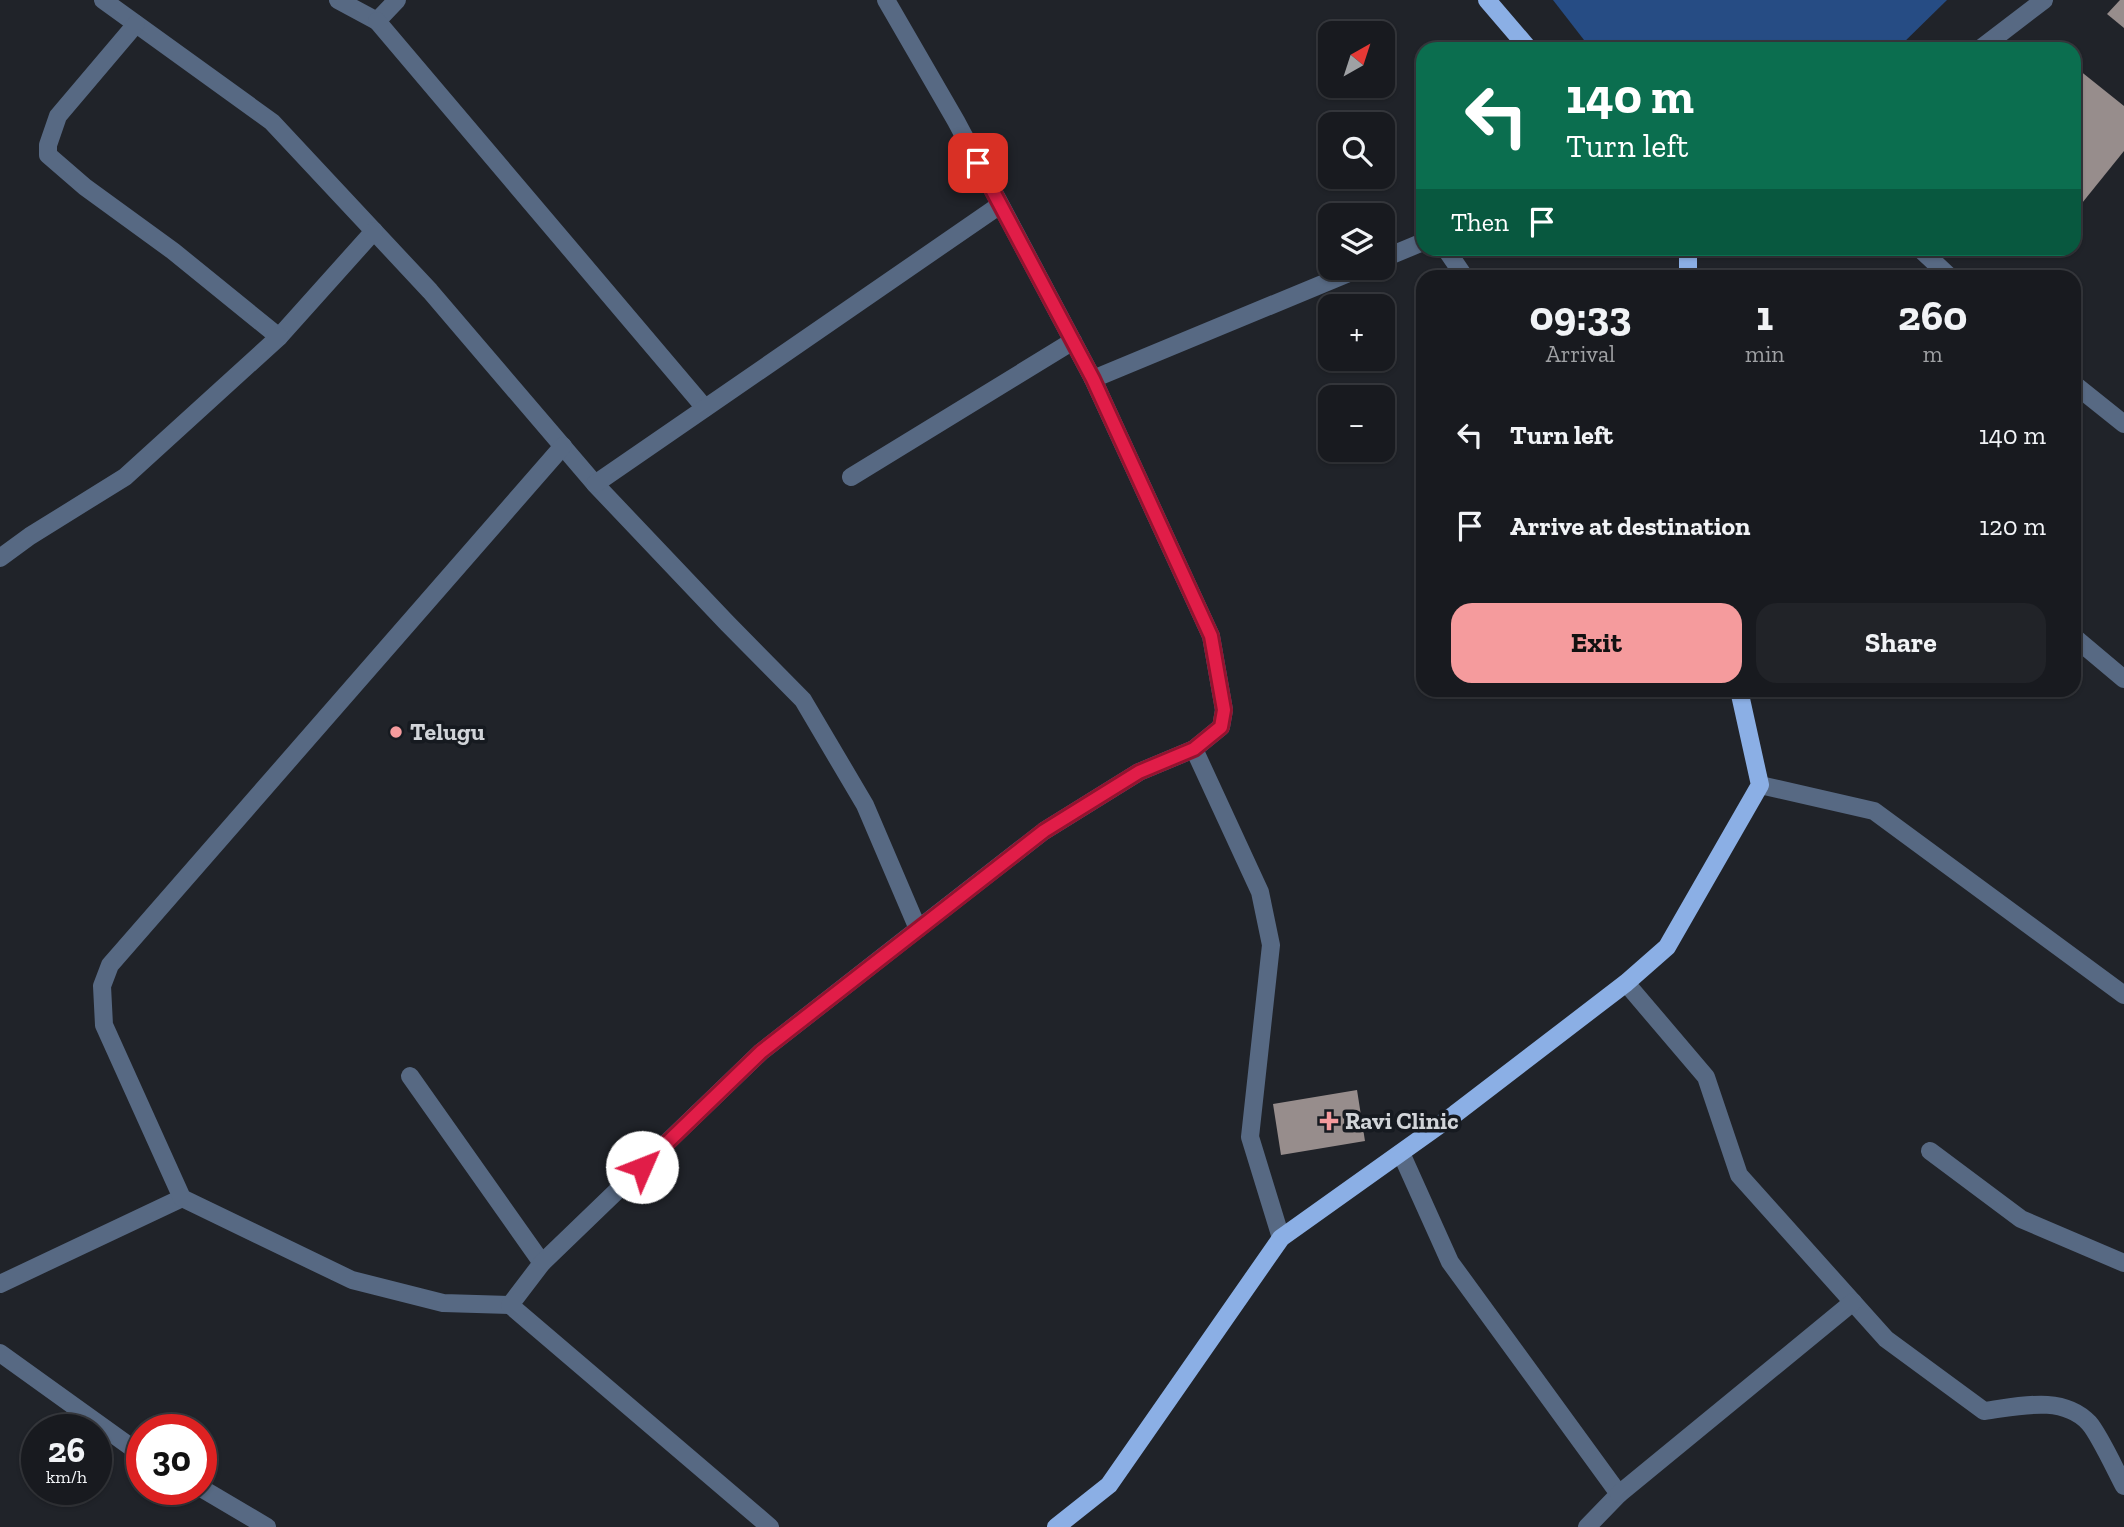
<!DOCTYPE html>
<html lang="en">
<head>
<meta charset="utf-8">
<style>
	:root { --surface:#181a1f; --page:#212328; --text:#f1f3f6; --muted:#9fa1a4; --line:#36383d; --accent:#f59b9d }
	body { margin:0; font-family:"Zilla Slab",serif; background:var(--page); color:var(--text); height:100vh; display:flex; flex-direction:column; font-size:26px; white-space:nowrap }
	* { box-sizing:border-box; margin:0 }
	p { font-size:23px; color:var(--muted) }
	.icon { flex:none; width:38px; height:38px; fill:none; stroke:currentColor; stroke-width:2; stroke-linecap:round; stroke-linejoin:round }
	.map { position:relative; flex:1; overflow:hidden }
	.sheet { position:absolute; left:1416px; top:270px; width:665px; height:427px; display:flex; flex-direction:column; background:var(--surface); border-radius:21px; box-shadow:0 2px 5px #0004,0 0 0 2px var(--line) }
	.sheet>* { flex:none }
	.top-card { position:absolute; left:1416px; top:42px; width:665px; height:214px; border-radius:21px; box-shadow:0 2px 5px #0004,0 0 0 2px var(--line); background:#0b6e4f; color:#fff; overflow:hidden }
	.needle { width:46px; rotate:39deg }
	.fabs { position:absolute; left:1318px; top:21px; display:grid; gap:14px }
	.fabs a { display:grid; place-items:center; width:77px; height:77px; border-radius:14px; background:var(--surface); box-shadow:0 2px 5px #0004,0 0 0 2px var(--line); font-size:35px }
	.speed { position:absolute; left:21px; top:1414px; display:flex; gap:14px; font-size:35px; font-weight:700; text-align:center }
	.speed>* { display:grid; place-content:center; width:91px; height:91px; border-radius:50%; background:var(--surface); box-shadow:0 2px 5px #0004,0 0 0 2px var(--line); line-height:1 }
	.speed small { font-size:18px; font-weight:400 }
	.speed .limit { border:10px solid #d22; background:#fff; color:#111 }
	.pin { position:absolute; display:grid; place-items:center; width:60px; height:60px; color:#fff; margin:-30px; border-radius:14px; box-shadow:0 4px 10px #0006 }
	.me { position:absolute; width:77px; margin:-38px; rotate:46deg; stroke-linejoin:round; filter:drop-shadow(0 0 5px #0008) }
	.turn { display:flex; align-items:center; gap:24px; height:147px; padding:0 35px; font-size:32px }
	.turn .icon { width:91px; height:91px; stroke-width:2.5 }
	.turn b { display:block; font-size:49px; line-height:60px }
	.then { display:flex; align-items:center; height:66px; padding:0 35px; background:#0003; gap:14px; font-size:26px }
	.eta { display:flex; justify-content:space-evenly; align-items:center; height:119px; text-align:center }
	.eta b { font-size:42px; font-weight:700; line-height:49px }
	.cta { display:flex; gap:14px; margin-top:auto; padding:14px 35px }
	.cta a { flex:1; height:80px; border-radius:21px; background:var(--accent); color:#111; font-size:28px; font-weight:700; line-height:80px; text-align:center }
	.cta a+a { background:var(--page); color:var(--text) }
	ul { padding:0; list-style:none }
	li { display:flex; align-items:center; gap:21px; height:91px; padding:0 35px }
	li div { flex:1 }
	li b { display:block; font-size:26px }
	li em { font-style:normal }
	.map>svg:first-child { display:block }
	.water { fill:#264c84 }
	.building { fill:#978d8c }
	.lines { fill:none; stroke-linecap:round; stroke-linejoin:round }
	.minor { stroke:#576983; stroke-width:18 }
	.major { stroke:#8bafe5; stroke-width:18 }
	.route-casing { stroke:#92132f; stroke-width:18 }
	.route { stroke:#e11d48; stroke-width:12 }
	.poi-dot { fill:#f59b9d; stroke:#161a20; stroke-width:2.5 }
	.labels { text-anchor:middle; stroke-width:7; stroke-linejoin:round; paint-order:stroke }
	.poi-label { font-size:24px; font-weight:bold; fill:#d1d4d8; stroke:#161a20; text-anchor:start }
</style>
</head>
<body>
<div class="map">
<svg width="2124" height="1527" viewBox="0 0 2124 1527">
	<rect width="100%" height="100%" fill="#202329"/>
	<polygon class="water" points="1553,0 1947,0 1897,49 1591,49"/>
	<g class="building">
		<polygon points="2120,0 2124,0 2124,28 2107,14"/>
		<polygon points="2079,70 2124,106 2124,151 2074,213 2074,77"/>
		<polygon points="1357,1090 1365,1141 1281,1155 1273,1104"/>
	</g>
	<g class="lines">
		<g class="minor">
			<polyline points="103,0 272,122 430,291 595,484 727,623 803,700 865,805 918,929 1044,831 1139,772 1194,749"/>
			<polyline points="338,0 377,21 397,0"/>
			<polyline points="886,0 956,121 1093,379 1211,636 1224,710 1221,727 1194,749 1260,892 1271,945 1250,1137 1281,1238"/>
			<polyline points="377,21 705,408"/>
			<polyline points="1980,49 2044,0"/>
			<polyline points="1445,248 1464,276"/>
			<polyline points="1919,248 1949,276"/>
			<polyline points="1382,259 1423,242"/>
			<polyline points="279,337 374,231"/>
			<polyline points="1093,379 1361,268"/>
			<polyline points="2074,384 2124,424"/>
			<polyline points="851,477 1073,341"/>
			<polyline points="595,484 1000,205"/>
			<polyline points="0,558 30,536 125,477 279,337 173,251 85,187 48,155 48,145 58,116 136,24"/>
			<polyline points="2074,637 2124,679"/>
			<polyline points="1760,785 1874,811 2124,995"/>
			<path d="M1626 983 1706 1077 1739 1175 1886 1339 1984 1411C2017 1407 2062 1394 2089 1423 2099 1434 2116 1471 2124 1486"/>
			<polyline points="410,1076 542,1263"/>
			<polyline points="1930,1151 2021,1219 2124,1263"/>
			<polyline points="1401,1153 1450,1262 1619,1494 1587,1527"/>
			<polyline points="0,1284 182,1198"/>
			<polyline points="510,1305 443,1303 352,1280 182,1198 104,1025 102,986 110,965 563,446"/>
			<polyline points="0,1353 142,1455"/>
			<polyline points="201,1488 267,1527"/>
			<polyline points="1619,1494 1853,1302"/>
			<polyline points="770,1527 510,1305 542,1263 761,1052 918,929"/>
		</g>
		<g class="major">
			<polyline points="1487,0 1529,49"/>
			<polyline points="1688,248 1688,276"/>
			<polyline points="1056,1527 1109,1485 1281,1238 1455,1114 1626,983 1667,947 1760,785 1739,690"/>
		</g>
	</g>
	<g class="lines">
		<g class="route-casing">
			<polyline id="route" points="642,1167 761,1052 1044,831 1139,772 1194,749 1221,727 1224,710 1211,636 1093,379 978,163"/>
		</g>
		<use href="#route" class="route"/>
	</g>
	<g class="poi-dot">
		<circle cx="396" cy="732" r="7"/>
		<path d="M1325.5 1110.5h7v7h7v7h-7v7h-7v-7h-7v-7h7z"/>
	</g>
	<g class="labels">
		<g class="poi-label">
			<text x="410" y="740">Telugu</text>
			<text x="1345" y="1129">Ravi Clinic</text>
		</g>
	</g>
</svg>
<div class="fabs">
<a><svg class="needle" viewBox="-14 -14 28 28"><path d="M0-13l5 13h-10z" fill="#e53935"/><path d="M0 13l5-13h-10z" fill="#9fa1a4"/></svg></a>
<a><svg class="icon" aria-label="search" viewBox="0 0 24 24"><circle cx="10" cy="10" r="6"/><path d="M15 15l6 6"/></svg></a>
<a><svg class="icon" aria-label="layers" viewBox="0 0 24 24"><path d="M12 4l9 5-9 5-9-5zM3 14l9 5 9-5"/></svg></a>
<a>+</a>
<a>−</a>
</div>
<div class="speed"><div>26<small>km/h</small></div><div class="limit">30</div></div>
<div class="pin" style="left:978px;top:163px;background:#d93025"><svg class="icon" aria-label="arrive" viewBox="0 0 24 24"><path d="M6 21V4h12l-3 4 3 4H6"/></svg></div>
<svg class="me" style="left:642px;top:1167px" viewBox="-20 -20 40 40"><circle r="19" fill="#fff"/><path d="M0-13L10 11 0 6-10 11z" fill="#e11d48"/></svg>
<div class="top-card">
<div class="turn"><svg class="icon" aria-label="left" viewBox="0 0 24 24"><path d="M17 20v-9H6M10 6l-5 5 5 5"/></svg><div><b>140 m</b>Turn left</div></div>
<div class="then">Then<svg class="icon" aria-label="arrive" viewBox="0 0 24 24"><path d="M6 21V4h12l-3 4 3 4H6"/></svg></div>
</div>
<section class="sheet">
<div class="eta">
<div><b>09:33</b><p>Arrival</p></div>
<div><b>1</b><p>min</p></div>
<div><b>260</b><p>m</p></div>
</div>
<ul>
<li><svg class="icon" aria-label="left" viewBox="0 0 24 24"><path d="M17 20v-9H6M10 6l-5 5 5 5"/></svg><div><b>Turn left</b></div><em>140 m</em></li>
<li><svg class="icon" aria-label="arrive" viewBox="0 0 24 24"><path d="M6 21V4h12l-3 4 3 4H6"/></svg><div><b>Arrive at destination</b></div><em>120 m</em></li>
</ul>
<div class="cta"><a>Exit</a><a>Share</a></div>
</section>
</div>
</body>
</html>
